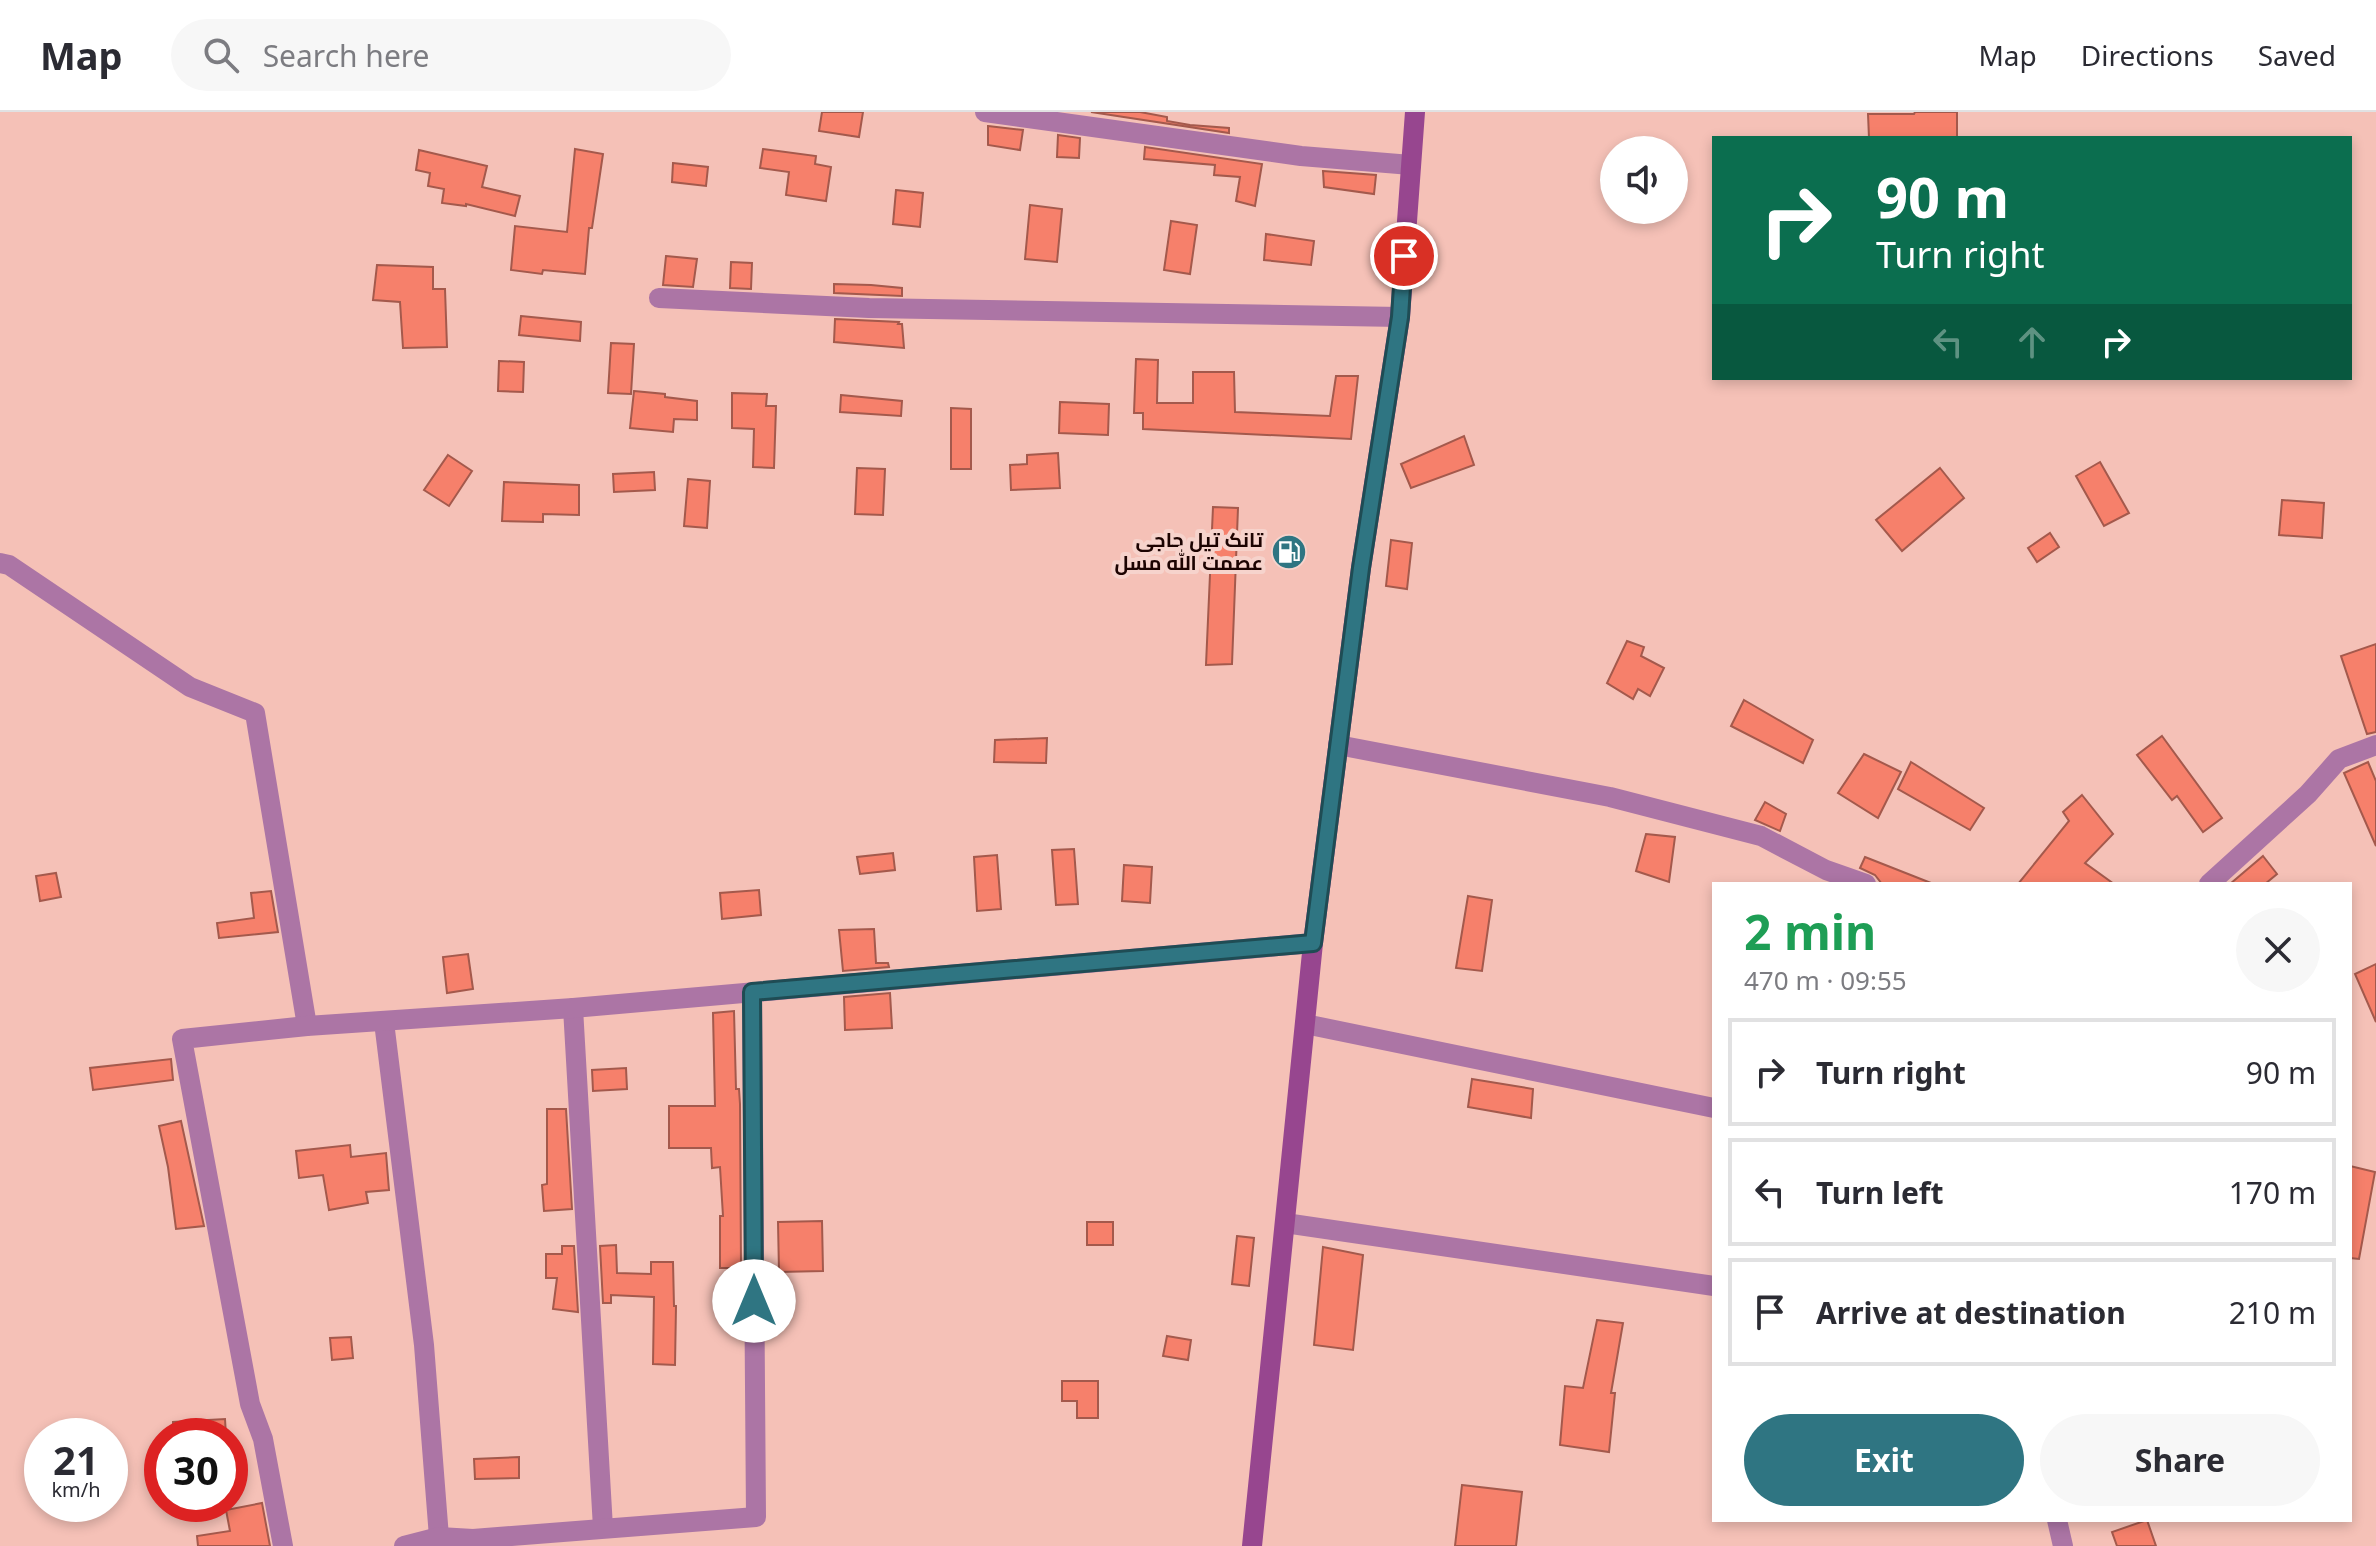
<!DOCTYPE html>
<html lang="en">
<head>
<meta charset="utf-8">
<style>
	:root { --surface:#fff; --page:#f7f7f7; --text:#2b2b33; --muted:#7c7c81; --line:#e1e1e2; --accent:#2f7582 }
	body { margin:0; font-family:"Noto Sans",Cairo,sans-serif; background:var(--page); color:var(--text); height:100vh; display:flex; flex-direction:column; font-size:30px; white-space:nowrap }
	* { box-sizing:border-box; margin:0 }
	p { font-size:26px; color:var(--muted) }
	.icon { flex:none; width:44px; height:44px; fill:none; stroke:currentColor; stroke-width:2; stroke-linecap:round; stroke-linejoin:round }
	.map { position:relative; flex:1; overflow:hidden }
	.side { position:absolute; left:1712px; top:770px; width:640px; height:640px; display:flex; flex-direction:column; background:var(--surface); border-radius:0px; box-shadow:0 4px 12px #0003 }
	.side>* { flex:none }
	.guide { position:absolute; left:1712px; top:24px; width:640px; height:244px; border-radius:0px; box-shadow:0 4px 12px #0003; background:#0b6e4f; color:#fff; overflow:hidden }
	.tools { position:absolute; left:1600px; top:24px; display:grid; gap:16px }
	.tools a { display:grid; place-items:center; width:88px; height:88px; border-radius:50%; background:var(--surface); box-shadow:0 4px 12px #0003; font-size:40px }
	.speed { position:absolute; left:24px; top:1306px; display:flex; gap:16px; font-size:40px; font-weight:700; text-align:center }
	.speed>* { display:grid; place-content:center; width:104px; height:104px; border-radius:50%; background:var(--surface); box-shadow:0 4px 12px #0003; line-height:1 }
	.speed small { font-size:20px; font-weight:400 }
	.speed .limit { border:12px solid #d22; background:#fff; color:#111 }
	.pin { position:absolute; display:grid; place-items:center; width:68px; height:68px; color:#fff; margin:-34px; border:4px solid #fff; border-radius:50%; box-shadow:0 2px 8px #0007 }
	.me { position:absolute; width:88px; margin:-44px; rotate:0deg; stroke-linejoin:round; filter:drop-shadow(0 0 6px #0008) }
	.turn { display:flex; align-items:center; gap:28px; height:168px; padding:0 32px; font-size:36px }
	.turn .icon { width:104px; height:104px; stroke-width:2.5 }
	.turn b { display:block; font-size:56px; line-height:68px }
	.lanes { display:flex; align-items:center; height:76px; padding:0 32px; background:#0003; justify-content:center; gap:40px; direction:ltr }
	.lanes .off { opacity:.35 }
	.round { display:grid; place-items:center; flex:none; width:84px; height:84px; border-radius:42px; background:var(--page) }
	.summary { display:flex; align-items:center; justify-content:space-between; height:136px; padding:0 32px }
	h1 { font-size:48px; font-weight:700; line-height:60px; color:#1e9e55 }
	.action { display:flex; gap:16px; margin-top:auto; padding:16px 32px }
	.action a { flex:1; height:92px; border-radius:48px; background:var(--accent); color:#fff; font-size:32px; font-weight:700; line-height:92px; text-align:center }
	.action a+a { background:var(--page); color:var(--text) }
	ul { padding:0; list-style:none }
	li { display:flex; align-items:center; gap:24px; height:108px; margin:0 16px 12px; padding:0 16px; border:4px solid var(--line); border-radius:0px }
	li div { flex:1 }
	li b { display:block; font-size:30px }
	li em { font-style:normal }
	header { display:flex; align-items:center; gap:48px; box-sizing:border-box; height:112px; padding:0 40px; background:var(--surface); border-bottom:2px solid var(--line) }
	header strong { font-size:38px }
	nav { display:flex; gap:44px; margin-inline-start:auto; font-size:28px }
	.search { width:560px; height:72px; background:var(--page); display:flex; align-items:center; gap:20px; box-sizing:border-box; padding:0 28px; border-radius:44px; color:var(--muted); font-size:30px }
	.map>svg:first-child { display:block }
	.building { fill:#f6806b; stroke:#a4594c; stroke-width:2 }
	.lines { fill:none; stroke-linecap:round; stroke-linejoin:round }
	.street { stroke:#ac75a5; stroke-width:20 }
	.secondary { stroke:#97468f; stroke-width:20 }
	.route-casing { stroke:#1f4c54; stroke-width:20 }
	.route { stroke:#2f7582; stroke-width:14 }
	.labels { text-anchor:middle; stroke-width:8; stroke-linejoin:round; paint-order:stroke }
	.poi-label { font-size:20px; font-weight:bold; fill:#1c0301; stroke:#f6d3cc; text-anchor:end }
</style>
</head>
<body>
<header>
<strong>Map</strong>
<div class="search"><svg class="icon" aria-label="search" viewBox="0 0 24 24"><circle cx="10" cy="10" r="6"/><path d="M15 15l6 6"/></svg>Search here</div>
<nav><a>Map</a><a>Directions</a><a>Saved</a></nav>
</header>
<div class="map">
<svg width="2376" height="1434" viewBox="0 0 2376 1434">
	<rect width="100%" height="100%" fill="#f5c1b7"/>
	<g class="building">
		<polygon points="822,0 863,0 859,25 819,19"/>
		<polygon points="1091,0 1140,0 1167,5 1167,9 1190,13 1229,16 1229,21"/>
		<polygon points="1915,0 1957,0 1957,26 1869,26 1868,2 1914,2"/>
		<polygon points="988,14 1023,18 1020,38 988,33"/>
		<polygon points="1058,23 1080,26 1079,46 1057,45"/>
		<polygon points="1145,35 1262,52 1255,94 1236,89 1240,65 1214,63 1215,53 1144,47"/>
		<polygon points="575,37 603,42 592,116 589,116 585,162 543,158 542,162 511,158 515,114 567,120"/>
		<polygon points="763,37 816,44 815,52 831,55 826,89 786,83 789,60 760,56"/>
		<polygon points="419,38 487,54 482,75 520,84 515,104 466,92 466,94 442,91 444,77 428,74 430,61 416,58"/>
		<polygon points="673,51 708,55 706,74 672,70"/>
		<polygon points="1323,59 1376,63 1374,82 1324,75"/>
		<polygon points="896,78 923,81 920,115 893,112"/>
		<polygon points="1030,93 1062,97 1057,150 1025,147"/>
		<polygon points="1171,109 1197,113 1190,162 1164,158"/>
		<polygon points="1266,122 1314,129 1311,153 1264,148"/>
		<polygon points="666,144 697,147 693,175 663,173"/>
		<polygon points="731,150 752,151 751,177 730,176"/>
		<polygon points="377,153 433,155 433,177 445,177 447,235 403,236 400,190 373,188"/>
		<polygon points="834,172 871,173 902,176 902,184 834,181"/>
		<polygon points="521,204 581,210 580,229 519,223"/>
		<polygon points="835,207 899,210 898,212 902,212 904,236 834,230"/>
		<polygon points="611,231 634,232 631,282 608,281"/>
		<polygon points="1136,247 1158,248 1157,291 1193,291 1193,260 1234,260 1235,300 1330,304 1336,264 1358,264 1351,327 1143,317 1143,301 1134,301"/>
		<polygon points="499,249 524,250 523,280 498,279"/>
		<polygon points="634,279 665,282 665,285 697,289 697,308 674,307 673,320 630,316"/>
		<polygon points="732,281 767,282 766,294 776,294 774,356 753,355 754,317 732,316"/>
		<polygon points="841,283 902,289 901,304 840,300"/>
		<polygon points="1060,290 1109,292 1108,323 1059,321"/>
		<polygon points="951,296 971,297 971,357 951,357"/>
		<polygon points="1464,324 1474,353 1411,376 1401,352"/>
		<polygon points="1058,341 1060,376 1011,378 1010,353 1027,352 1027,343"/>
		<polygon points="448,343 472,359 449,394 424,378"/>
		<polygon points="2100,350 2129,401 2104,414 2076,364"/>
		<polygon points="857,356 885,357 883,403 855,402"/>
		<polygon points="1940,356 1964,386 1902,439 1876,408"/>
		<polygon points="654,360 655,378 614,380 613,362"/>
		<polygon points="688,367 710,369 707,416 684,414"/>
		<polygon points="504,370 579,373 579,403 543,402 543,410 502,409"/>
		<polygon points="2282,388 2324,391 2322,426 2279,423"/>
		<polygon points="1213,395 1238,396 1232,552 1206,553"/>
		<polygon points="2050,421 2059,435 2037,450 2028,436"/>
		<polygon points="1391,428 1412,431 1407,477 1386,474"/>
		<polygon points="1627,529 1644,535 1641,544 1664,556 1650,584 1638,577 1633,587 1607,571"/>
		<polygon points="2376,532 2376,620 2367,622 2341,544"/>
		<polygon points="1744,588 1813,628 1803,651 1731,614"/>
		<polygon points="2162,624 2222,706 2203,720 2177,684 2172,688 2137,643"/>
		<polygon points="1047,626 1046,651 994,650 995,628"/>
		<polygon points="1864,642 1901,660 1878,706 1838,681"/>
		<polygon points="1911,650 1984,696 1970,718 1898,677"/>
		<polygon points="2368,650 2376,669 2376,734 2344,661"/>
		<polygon points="2082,683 2113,722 2085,751 2114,772 2018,772 2069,709 2063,700"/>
		<polygon points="1765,690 1786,702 1780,719 1755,708"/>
		<polygon points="1646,722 1675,725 1669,770 1636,759"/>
		<polygon points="1074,737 1078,792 1056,793 1052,738"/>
		<polygon points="893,741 895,758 860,762 857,745"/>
		<polygon points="997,743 1001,797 977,799 974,745"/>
		<polygon points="2263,744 2277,762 2265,772 2230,772"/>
		<polygon points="1865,745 1931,771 1931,772 1882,772 1875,763 1860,756"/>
		<polygon points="1124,753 1152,755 1150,791 1122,789"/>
		<polygon points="56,761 61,785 40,789 36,764"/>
		<polygon points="759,778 761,803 722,807 720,781"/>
		<polygon points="271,779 278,820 219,826 217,811 254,806 251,781"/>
		<polygon points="1468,784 1492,788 1482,859 1456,856"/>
		<polygon points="874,817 876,851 888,851 889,855 843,859 839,818"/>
		<polygon points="468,842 473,877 447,881 443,845"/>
		<polygon points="2376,852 2376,910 2355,862"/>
		<polygon points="890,881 892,916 845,918 844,885"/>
		<polygon points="734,899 736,977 739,977 740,992 741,1156 720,1156 720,1104 723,1104 720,1055 712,1056 711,1036 669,1036 669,994 715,994 713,901"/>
		<polygon points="171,947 173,968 93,978 90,956"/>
		<polygon points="626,956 627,977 593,979 592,958"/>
		<polygon points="1472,967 1533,977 1531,1006 1468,995"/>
		<polygon points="547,997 566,997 572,1097 544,1099 542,1073 547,1072"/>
		<polygon points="181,1009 204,1114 176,1117 168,1055 159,1014"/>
		<polygon points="350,1033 351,1045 386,1041 389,1078 366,1080 368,1091 329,1098 323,1063 299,1066 296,1039"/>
		<polygon points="2350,1054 2375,1060 2359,1147 2350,1146"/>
		<polygon points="822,1109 823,1159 779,1160 778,1110"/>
		<rect x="1087" y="1110" width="26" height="23"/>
		<polygon points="1237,1124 1254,1126 1249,1174 1232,1172"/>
		<polygon points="616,1133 617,1161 651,1162 651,1150 673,1150 674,1194 676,1194 675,1253 653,1252 654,1185 611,1183 611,1191 603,1191 600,1134"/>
		<polygon points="562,1134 574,1134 578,1200 553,1197 557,1166 546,1166 546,1142 562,1142"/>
		<polygon points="1323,1135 1363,1143 1353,1238 1314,1233"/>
		<polygon points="1597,1208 1623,1211 1611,1281 1615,1281 1609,1340 1560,1333 1565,1274 1583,1276"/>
		<polygon points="1167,1224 1191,1228 1188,1248 1163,1244"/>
		<polygon points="351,1225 353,1246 332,1248 330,1226"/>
		<polygon points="1062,1269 1098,1269 1098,1306 1077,1306 1077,1289 1062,1289"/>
		<polygon points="225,1307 226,1324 173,1324 173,1310"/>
		<polygon points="519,1345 519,1366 475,1367 474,1347"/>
		<polygon points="1462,1373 1522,1380 1516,1434 1455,1434"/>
		<polygon points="262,1391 270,1434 198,1434 197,1424 230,1419 226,1398"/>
		<polygon points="2147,1408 2156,1434 2117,1434 2112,1420"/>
	</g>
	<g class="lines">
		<g class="street">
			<polyline points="985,0 1301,44 1411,53"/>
			<polyline points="659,186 869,196 1400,205"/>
			<polyline points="0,451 9,453 190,575 255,601 307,914"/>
			<polyline points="1338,633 1610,685 1761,724 1826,758 1866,772"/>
			<polyline points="2209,772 2308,682 2339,647 2376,633"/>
			<polyline points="573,896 603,1416"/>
			<polyline points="384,910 424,1233 439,1425"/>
			<polyline points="1305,912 1714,996"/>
			<polyline points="1285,1111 1714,1174"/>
			<polyline points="2057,1408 2063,1434"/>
			<polyline points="283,1434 263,1327 250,1292 182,927 307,914 573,896 1313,831"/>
			<polyline points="404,1434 439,1425 473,1427 756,1405 752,880"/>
		</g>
		<polyline class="secondary" points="1252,1434 1313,831 1361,456 1400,205 1415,0"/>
	</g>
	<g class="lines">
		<g class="route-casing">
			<polyline id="route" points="754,1189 752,880 1313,831 1361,456 1400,205 1404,144"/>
		</g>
		<use href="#route" class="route"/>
	</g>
	<defs>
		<g id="fuel-disc" transform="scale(1.8)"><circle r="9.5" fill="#2f7582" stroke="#f6d3cc"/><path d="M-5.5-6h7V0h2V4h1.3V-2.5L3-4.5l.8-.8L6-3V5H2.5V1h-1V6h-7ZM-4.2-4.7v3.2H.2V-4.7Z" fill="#fff"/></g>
	</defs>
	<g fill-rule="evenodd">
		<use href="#fuel-disc" x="1289" y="440"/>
	</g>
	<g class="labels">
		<g class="poi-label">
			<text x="1263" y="435">تانک تیل حاجی<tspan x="1263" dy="23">عصمت الله مسل</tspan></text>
		</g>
	</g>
</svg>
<div class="tools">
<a><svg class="icon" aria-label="sound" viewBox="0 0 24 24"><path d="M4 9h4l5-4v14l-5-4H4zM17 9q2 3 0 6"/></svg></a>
</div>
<div class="speed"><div>21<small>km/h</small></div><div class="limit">30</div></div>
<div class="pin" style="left:1404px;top:144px;background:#d93025"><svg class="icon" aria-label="arrive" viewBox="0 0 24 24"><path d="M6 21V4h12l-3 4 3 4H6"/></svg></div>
<svg class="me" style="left:754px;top:1189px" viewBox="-20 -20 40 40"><circle r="19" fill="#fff"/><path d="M0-13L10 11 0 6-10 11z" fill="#2f7582"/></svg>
<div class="guide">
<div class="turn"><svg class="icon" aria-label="right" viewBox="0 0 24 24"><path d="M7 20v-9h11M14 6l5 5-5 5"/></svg><div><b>90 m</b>Turn right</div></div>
<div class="lanes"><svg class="icon off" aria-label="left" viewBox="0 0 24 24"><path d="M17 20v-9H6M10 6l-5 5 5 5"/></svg><svg class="icon off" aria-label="ahead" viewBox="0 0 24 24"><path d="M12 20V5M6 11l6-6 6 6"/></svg><svg class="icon" aria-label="right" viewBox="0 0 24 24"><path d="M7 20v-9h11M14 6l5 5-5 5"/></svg></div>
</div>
<section class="side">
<div class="summary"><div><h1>2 min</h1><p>470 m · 09:55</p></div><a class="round"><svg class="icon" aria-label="close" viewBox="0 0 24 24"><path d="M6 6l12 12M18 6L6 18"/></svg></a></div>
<ul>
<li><svg class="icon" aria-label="right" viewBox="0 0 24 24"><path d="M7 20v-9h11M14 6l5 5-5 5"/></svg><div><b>Turn right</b></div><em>90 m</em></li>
<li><svg class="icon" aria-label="left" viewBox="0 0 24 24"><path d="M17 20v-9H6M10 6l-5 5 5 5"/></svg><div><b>Turn left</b></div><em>170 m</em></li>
<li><svg class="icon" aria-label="arrive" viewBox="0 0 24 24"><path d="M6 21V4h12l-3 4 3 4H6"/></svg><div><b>Arrive at destination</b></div><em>210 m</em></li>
</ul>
<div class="action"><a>Exit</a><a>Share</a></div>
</section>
</div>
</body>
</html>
